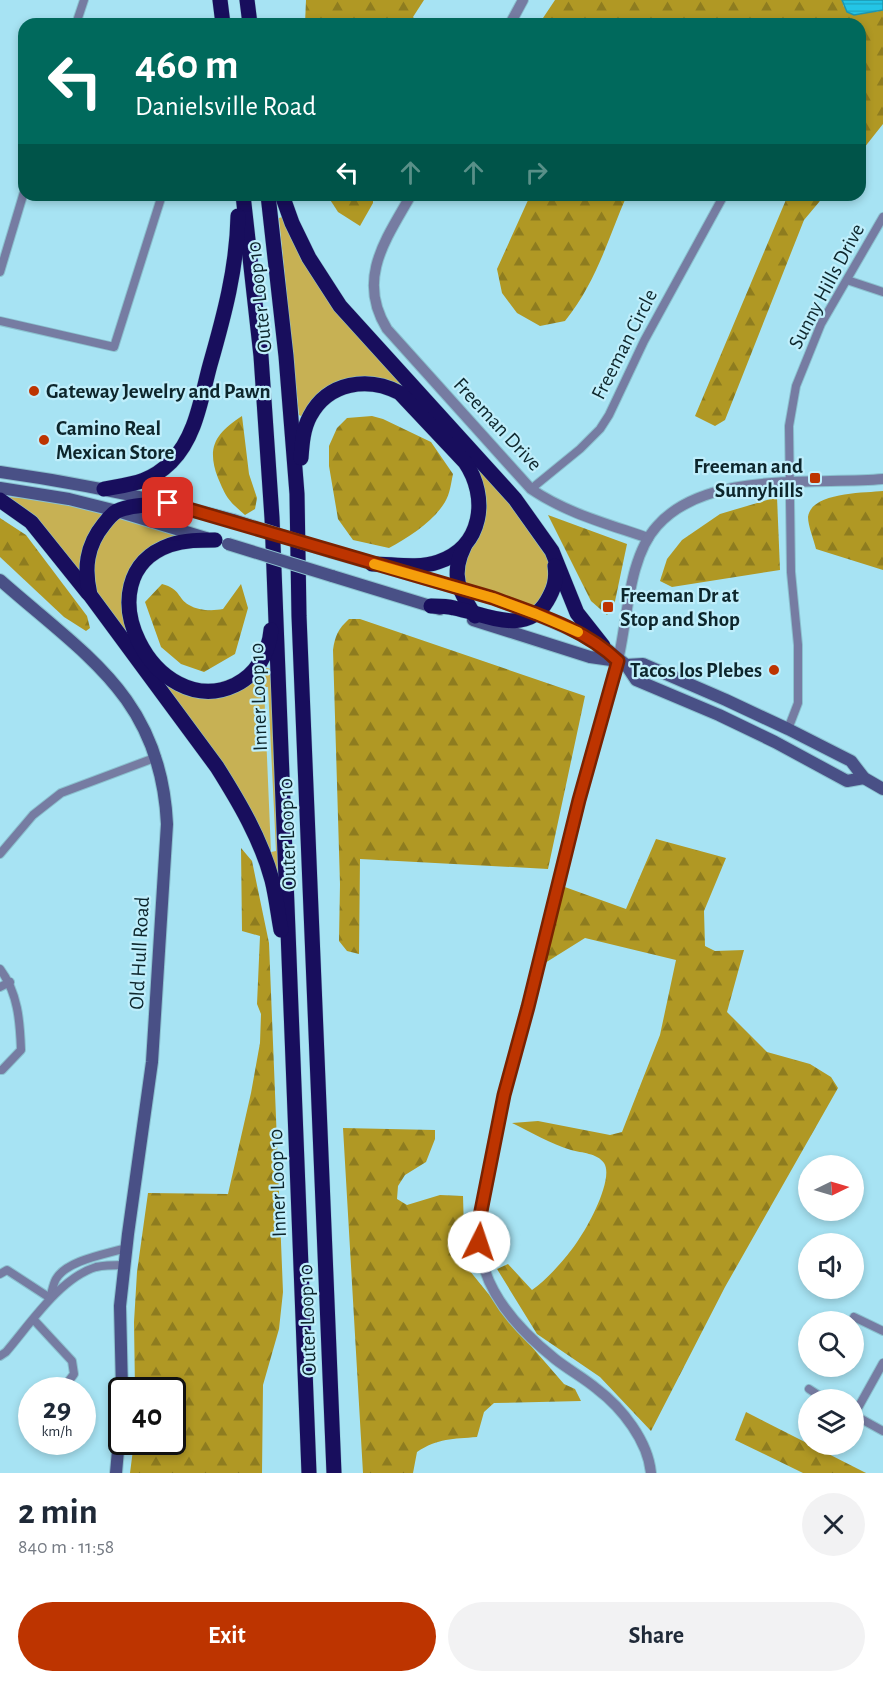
<!DOCTYPE html>
<html lang="en">
<head>
<meta charset="utf-8">
<style>
	:root { --surface:#fff; --page:#f2f2f3; --text:#1f2937; --muted:#747a83; --accent:#bd3400 }
	body { margin:0; font-family:"Alegreya Sans",sans-serif; background:var(--page); color:var(--text); height:100vh; display:flex; flex-direction:column; font-size:22px; white-space:nowrap }
	* { box-sizing:border-box; margin:0 }
	p { font-size:20px; color:var(--muted) }
	.icon { flex:none; width:33px; height:33px; fill:none; stroke:currentColor; stroke-width:2; stroke-linecap:round; stroke-linejoin:round }
	.map { position:relative; height:1473px; overflow:hidden }
	.sheet { display:flex; flex-direction:column; background:var(--surface); flex:1 }
	.sheet>* { flex:none }
	.guide { position:absolute; left:18px; top:18px; width:848px; height:183px; border-radius:18px; box-shadow:0 3px 9px #0003; background:#00695c; color:#fff; overflow:hidden }
	.needle { width:39px; rotate:85deg }
	.fabs { position:absolute; left:798px; top:1155px; display:grid; gap:12px }
	.fabs a { display:grid; place-items:center; width:66px; height:66px; border-radius:50%; background:var(--surface); box-shadow:0 3px 9px #0003; font-size:30px }
	.speed { position:absolute; left:18px; top:1377px; display:flex; gap:12px; font-size:30px; font-weight:700; text-align:center }
	.speed>* { display:grid; place-content:center; width:78px; height:78px; border-radius:50%; background:var(--surface); box-shadow:0 3px 9px #0003; line-height:1 }
	.speed small { font-size:15px; font-weight:400 }
	.speed .limit { border:3px solid #111; border-radius:9px; background:#fff; color:#111 }
	.pin { position:absolute; display:grid; place-items:center; width:51px; height:51px; color:#fff; margin:-26px; border-radius:12px; box-shadow:0 3px 9px #0006 }
	.me { position:absolute; width:66px; margin:-33px; rotate:4deg; stroke-linejoin:round; filter:drop-shadow(0 0 4px #0008) }
	.turn { display:flex; align-items:center; gap:21px; height:126px; padding:0 18px; font-size:27px }
	.turn .icon { width:78px; height:78px; stroke-width:2.5 }
	.turn b { display:block; font-size:42px; line-height:51px }
	.lanes { display:flex; align-items:center; height:57px; padding:0 18px; background:#0003; justify-content:center; gap:30px; direction:ltr }
	.lanes .off { opacity:.35 }
	.round { display:grid; place-items:center; flex:none; width:63px; height:63px; border-radius:32px; background:var(--page) }
	.overview { display:flex; align-items:center; justify-content:space-between; height:102px; padding:0 18px }
	h1 { font-size:36px; font-weight:600; line-height:45px }
	.action { display:flex; gap:12px; margin-top:auto; padding:12px 18px }
	.action a { flex:1; height:69px; border-radius:36px; background:var(--accent); color:#fff; font-size:24px; font-weight:600; line-height:69px; text-align:center }
	.action a+a { background:var(--page); color:var(--text) }
	.map>svg:first-child { display:block }
	.grass { fill:#c7b154; fill-rule:evenodd }
	.forest { fill:url(#forest-firs) }
	.water { fill:url(#water-rules); stroke:#1d95ae; stroke-width:1.5 }
	.lines { fill:none; stroke-linecap:round; stroke-linejoin:round }
	.minor-casing { stroke:#8bc1cf; stroke-width:10 }
	.tertiary-casing { stroke:#8bc1cf; stroke-width:12 }
	.secondary-casing { stroke:#8bc1cf; stroke-width:14 }
	.motorway-casing { stroke:#8bc1cf; stroke-width:16 }
	.minor { stroke:#767ca2; stroke-width:8 }
	.tertiary { stroke:#767ca2; stroke-width:10 }
	.secondary { stroke:#495086; stroke-width:12 }
	.motorway { stroke:#180e5d; stroke-width:15 }
	.secondary-bridge-casing { stroke:#8bc1cf; stroke-width:14; stroke-linecap:butt }
	.secondary-bridge { stroke:#495086; stroke-width:12 }
	.route-casing { stroke:#7b2200; stroke-width:15 }
	.route { stroke:#bd3400; stroke-width:10 }
	.slow { stroke:#f59e0b; stroke-width:10 }
	.poi-dot { fill:#bd3400; stroke:#bfeefb; stroke-width:2 }
	.labels { text-anchor:middle; stroke-width:4.5; stroke-linejoin:round; paint-order:stroke }
	.street-label { font-size:21px; fill:#0d262c; stroke:#bfeefb }
	.poi-label { font-size:21px; font-weight:bold; fill:#0d262c; stroke:#bfeefb; text-anchor:start }
</style>
</head>
<body>
<div class="map">
<svg width="883" height="1473" viewBox="0 0 883 1473">
	<defs>
		<pattern id="forest-firs" width="22" height="20" patternUnits="userSpaceOnUse" patternTransform="scale(1.5)"><rect width="22" height="20" fill="#b09824"/><path d="M5 1l3.5 6h-7zM16 11l3.5 6h-7z" fill="#8e7c1f"/></pattern>
		<pattern id="water-rules" width="6" height="5" patternUnits="userSpaceOnUse" patternTransform="scale(1.5)"><rect width="6" height="5" fill="#24c5e6"/><path d="M0 2.5h6" fill="none" stroke="#1fa9c5"/></pattern>
	</defs>
	<rect width="100%" height="100%" fill="#a7e3f3"/>
	<g class="grass">
		<polygon points="285,216 297,245 512,502 547,552 553,574 535,609 462,584 460,578 483,494 416,402 360,379 305,418 299,415 279,218"/>
		<polygon points="8,497 52,500 109,514 84,577"/>
		<path d="M119 516 185 537 134 565 124 588 122 612 128 630 190 693 263 667 271 669 281 885 261 839 95 592 93 549ZM264 687H268L276 851 271 852Z"/>
	</g>
	<g class="forest">
		<polygon points="306,0 424,0 413,17 419,24 305,24"/>
		<polygon points="555,0 842,0 844,7 875,12 883,10 883,124 860,153 860,24 539,24"/>
		<polygon points="327,195 373,195 373,203 360,226 338,212"/>
		<path d="M527 195H627C607 241 597 281 565 321L540 326 517 313 502 293 497 269 529 198Z"/>
		<polygon points="788,195 825,195 804,220 725,420 715,426 695,416"/>
		<path d="M242 416 249 474 257 498 255 509 245 515C228 500 227 499 218 478 206 447 216 433 242 416Z"/>
		<path d="M372 416 383 419 431 442 453 474C451 483 450 494 445 502 433 522 409 537 389 548L353 540 338 519 329 466V446L337 428 347 418Z"/>
		<path d="M883 491V570L816 549C814 540 808 526 808 517 811 492 864 493 883 491Z"/>
		<polygon points="777,497 780,570 672,587 660,581 667,559 682,540 720,514"/>
		<polygon points="548,515 627,544 614,606 607,615 591,601"/>
		<polygon points="0,518 26,535 87,616 90,628 86,631 64,617 0,557"/>
		<path d="M162 584C181 589 177 598 189 605 199 611 213 611 223 609L241 584 248 608 235 654 204 672 181 664 161 647 145 602Z"/>
		<path d="M349 619H360L585 696 548 869 360 859 359 954 347 951 339 941 340 884 333 650C335 636 338 629 349 619Z"/>
		<path d="M656 839 726 858 704 911 705 946 715 951 744 950 727 1012 767 1052 810 1064 831 1077 838 1088 725 1287 651 1431 600 1377 537 1334 497 1269 508 1264 532 1290C548 1279 569 1255 579 1239 589 1225 614 1178 604 1163 597 1153 582 1153 571 1150 551 1144 531 1132 512 1123L538 1121 610 1135 622 1132 660 1035 676 960 585 938 545 963 562 886 626 909Z"/>
		<polygon points="241,848 252,861 269,943 283,1292 279,1329 263,1385 262,1473 130,1473 134,1442 172,1442 172,1390 135,1390 134,1322 137,1272 148,1193 228,1194 251,1093 260,1043 261,1014 257,1004 260,936 242,931"/>
		<path d="M343 1128 435 1130V1139L426 1162 405 1175 398 1186 397 1199 407 1205 440 1195 463 1196 465 1265 525 1339 564 1384 575 1389 581 1401 494 1403 484 1412 477 1437C453 1439 438 1438 417 1452L413 1473H363Z"/>
		<polygon points="746,1412 866,1473 803,1473 735,1440"/>
	</g>
	<polygon class="water" points="842,0 883,0 883,10 854,15 847,12"/>
	<g class="lines">
		<g class="minor-casing">
			<g id="minor">
				<polyline points="76,24 84,0"/>
				<polyline points="0,272 24,192"/>
				<polyline points="847,280 883,292"/>
				<polyline points="0,321 114,347 162,195"/>
				<polyline points="531,489 580,449 600,429 609,415 644,341 724,195"/>
				<polyline points="788,729 798,703 798,645 791,572 789,426 796,386 821,324 883,217"/>
				<polyline points="0,854 33,815 61,793 157,757"/>
				<path d="M0 969C18 993 20 1021 21 1050L2 1070H0"/>
				<polyline points="0,987 10,982"/>
				<polyline points="0,1274 7,1270 50,1298"/>
				<path d="M50 1298C52 1292 53 1284 56 1279 67 1260 107 1254 126 1248"/>
				<polyline points="854,1317 883,1331"/>
				<polyline points="34,1320 72,1361 74,1374 62,1390"/>
				<path d="M0 1356 6 1352C30 1324 60 1278 96 1267 105 1265 115 1265 124 1265"/>
				<polyline points="809,1389 826,1400"/>
				<polyline points="854,1415 883,1363"/>
				<polyline points="854,1415 883,1431"/>
			</g>
		</g>
		<g class="tertiary-casing">
			<g id="tertiary">
				<polyline points="510,24 523,0"/>
				<path d="M411 195C386 239 356 279 387 329L531 489C566 513 608 524 648 538"/>
				<path d="M651 1473C648 1441 622 1408 597 1389 584 1378 569 1370 555 1359 525 1335 493 1302 483 1264 476 1237 482 1214 486 1188 492 1157 497 1125 504 1094 511 1065 520 1036 528 1007 547 939 561 870 578 802 590 754 607 708 618 660 628 619 628 558 657 526 706 470 815 485 883 479"/>
			</g>
		</g>
		<g class="secondary-casing">
			<g id="secondary">
				<path d="M0 472C79 483 156 499 233 520"/>
				<polyline points="0,488 69,499 117,511 206,538"/>
				<polyline points="332,552 493,598 535,614 588,637 603,646 626,665 636,680 719,715 775,742 847,781 864,778"/>
				<polyline points="332,576 440,609"/>
				<path d="M0 580C86 656 161 698 167 824L152 1062 128 1234 120 1306 122 1390"/>
				<polyline points="473,620 590,657 618,661"/>
				<polyline points="626,665 643,664 726,700 788,729 851,761 864,778 883,789"/>
				<polyline points="116,1473 122,1405"/>
			</g>
		</g>
		<g class="motorway-casing">
			<g id="motorway">
				<polyline points="220,0 223,24"/>
				<polyline points="247,0 250,24"/>
				<polyline points="243,195 261,356 272,518 309,1473"/>
				<polyline points="268,195 286,356 297,494 299,616 334,1473"/>
				<polyline points="282,195 292,223 309,258 340,306 515,499 552,551 577,613 603,646"/>
				<path d="M301 458C302 444 303 429 310 416 328 382 368 376 400 393L465 462C489 497 483 547 438 562 418 569 393 564 372 564"/>
				<path d="M104 489C131 484 150 483 171 462 196 437 201 398 210 365 224 316 237 268 238 216"/>
				<polyline points="0,500 31,522 88,593"/>
				<path d="M168 503C152 505 132 504 117 511 112 514 107 520 104 524 86 546 84 569 90 595L217 767C239 802 261 839 272 880 276 896 278 914 281 930"/>
				<path d="M215 540C200 540 185 540 170 545 80 577 155 723 235 685 256 675 269 653 271 630"/>
				<path d="M464 547C450 575 459 591 475 616"/>
				<path d="M431 606C439 606 447 606 454 608 485 614 526 637 547 601 554 589 557 580 555 566"/>
			</g>
		</g>
		<use href="#minor" class="minor"/>
		<use href="#tertiary" class="tertiary"/>
		<use href="#secondary" class="secondary"/>
		<use href="#motorway" class="motorway"/>
		<g class="secondary-bridge-casing">
			<g id="secondary-bridge">
				<polyline points="233,520 332,552"/>
				<polyline points="228,544 332,576"/>
			</g>
		</g>
		<use href="#secondary-bridge" class="secondary-bridge"/>
	</g>
	<g class="lines">
		<g class="route-casing">
			<path id="route" d="M168 503 493 598C536 614 584 628 618 661L579 800 528 1007 504 1095 480 1216 479 1242"/>
		</g>
		<use href="#route" class="route"/>
		<polyline class="slow" points="374,564 493,598 536,614 578,632"/>
	</g>
	<g class="poi-dot">
		<circle cx="34" cy="391" r="6"/>
		<circle cx="44" cy="440" r="6"/>
		<rect x="809" y="472" width="12" height="12" rx="3"/>
		<rect x="602" y="601" width="12" height="12" rx="3"/>
		<circle cx="774" cy="670" r="6"/>
	</g>
	<g class="labels">
		<g class="street-label">
			<text transform="translate(826 286) rotate(-62)" y="7">Sunny Hills Drive</text>
			<text transform="translate(259 297) rotate(-96)" y="7">Outer Loop 10</text>
			<text transform="translate(624 344) rotate(-63)" y="7">Freeman Circle</text>
			<text transform="translate(498 424) rotate(47)" y="7">Freeman Drive</text>
			<text transform="translate(258 697) rotate(-92)" y="7">Inner Loop 10</text>
			<text transform="translate(287 834) rotate(-92)" y="7">Outer Loop 10</text>
			<text transform="translate(139 953) rotate(-87)" y="7">Old Hull Road</text>
			<text transform="translate(277 1183) rotate(-92)" y="7">Inner Loop 10</text>
			<text transform="translate(307 1320) rotate(-92)" y="7">Outer Loop 10</text>
		</g>
		<g class="poi-label">
			<text x="46" y="398">Gateway Jewelry and Pawn</text>
			<text x="56" y="435">Camino Real<tspan x="56" dy="24">Mexican Store</tspan></text>
			<text x="803" y="473" text-anchor="end">Freeman and<tspan x="803" dy="24">Sunnyhills</tspan></text>
			<text x="620" y="602">Freeman Dr at<tspan x="620" dy="24">Stop and Shop</tspan></text>
			<text x="762" y="677" text-anchor="end">Tacos los Plebes</text>
		</g>
	</g>
</svg>
<div class="fabs">
<a><svg class="needle" viewBox="-14 -14 28 28"><path d="M0-13l5 13h-10z" fill="#e53935"/><path d="M0 13l5-13h-10z" fill="#747a83"/></svg></a>
<a><svg class="icon" aria-label="sound" viewBox="0 0 24 24"><path d="M4 9h4l5-4v14l-5-4H4zM17 9q2 3 0 6"/></svg></a>
<a><svg class="icon" aria-label="search" viewBox="0 0 24 24"><circle cx="10" cy="10" r="6"/><path d="M15 15l6 6"/></svg></a>
<a><svg class="icon" aria-label="layers" viewBox="0 0 24 24"><path d="M12 4l9 5-9 5-9-5zM3 14l9 5 9-5"/></svg></a>
</div>
<div class="speed"><div>29<small>km/h</small></div><div class="limit">40</div></div>
<div class="pin" style="left:168px;top:503px;background:#d93025"><svg class="icon" aria-label="arrive" viewBox="0 0 24 24"><path d="M6 21V4h12l-3 4 3 4H6"/></svg></div>
<svg class="me" style="left:479px;top:1242px" viewBox="-20 -20 40 40"><circle r="19" fill="#fff"/><path d="M0-13L10 11 0 6-10 11z" fill="#bd3400"/></svg>
<div class="guide">
<div class="turn"><svg class="icon" aria-label="left" viewBox="0 0 24 24"><path d="M17 20v-9H6M10 6l-5 5 5 5"/></svg><div><b>460 m</b>Danielsville Road</div></div>
<div class="lanes"><svg class="icon" aria-label="left" viewBox="0 0 24 24"><path d="M17 20v-9H6M10 6l-5 5 5 5"/></svg><svg class="icon off" aria-label="ahead" viewBox="0 0 24 24"><path d="M12 20V5M6 11l6-6 6 6"/></svg><svg class="icon off" aria-label="ahead" viewBox="0 0 24 24"><path d="M12 20V5M6 11l6-6 6 6"/></svg><svg class="icon off" aria-label="right" viewBox="0 0 24 24"><path d="M7 20v-9h11M14 6l5 5-5 5"/></svg></div>
</div>
</div>
<section class="sheet">
<div class="overview"><div><h1>2 min</h1><p>840 m · 11:58</p></div><a class="round"><svg class="icon" aria-label="close" viewBox="0 0 24 24"><path d="M6 6l12 12M18 6L6 18"/></svg></a></div>
<div class="action"><a>Exit</a><a>Share</a></div>
</section>
</body>
</html>
